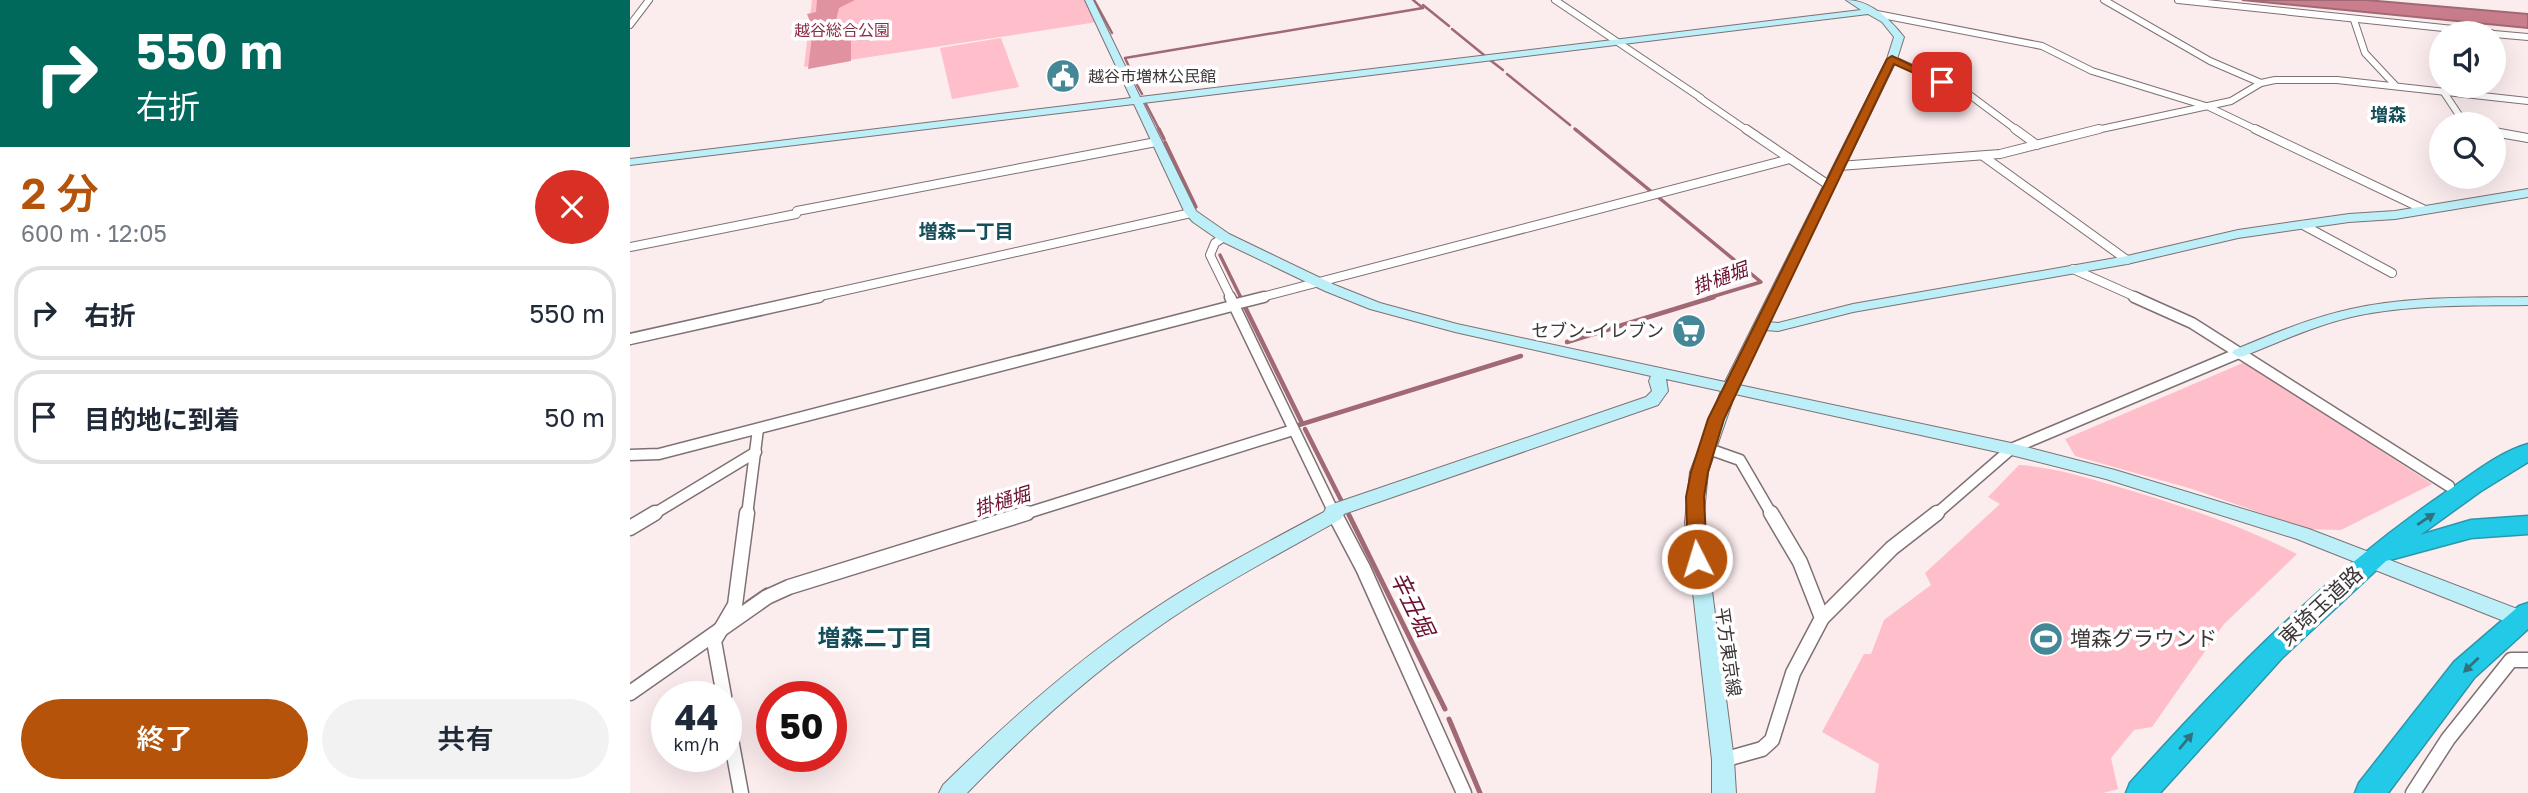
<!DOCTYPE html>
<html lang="ja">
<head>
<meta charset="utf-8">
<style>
	:root { --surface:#fff; --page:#f2f2f3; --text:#1f2937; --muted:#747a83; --line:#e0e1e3; --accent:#b45309 }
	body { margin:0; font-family:"Golos Text","Noto Sans JP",sans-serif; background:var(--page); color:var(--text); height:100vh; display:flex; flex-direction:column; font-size:26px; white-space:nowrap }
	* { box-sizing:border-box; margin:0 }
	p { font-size:23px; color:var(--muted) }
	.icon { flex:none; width:38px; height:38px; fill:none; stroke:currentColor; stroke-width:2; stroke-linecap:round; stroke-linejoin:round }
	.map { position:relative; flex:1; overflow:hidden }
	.drawer { display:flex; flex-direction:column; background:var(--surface); width:630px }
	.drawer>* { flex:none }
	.banner { background:#00695c; color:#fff; overflow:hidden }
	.buttons { position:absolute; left:1799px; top:21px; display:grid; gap:14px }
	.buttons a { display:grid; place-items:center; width:77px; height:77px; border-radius:50%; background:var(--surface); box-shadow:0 7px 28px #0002; font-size:35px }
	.speed { position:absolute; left:21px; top:681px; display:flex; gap:14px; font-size:35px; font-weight:700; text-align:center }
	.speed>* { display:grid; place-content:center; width:91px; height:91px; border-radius:50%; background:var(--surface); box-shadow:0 7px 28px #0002; line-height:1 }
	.speed small { font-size:18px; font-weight:400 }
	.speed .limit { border:10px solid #d22; background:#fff; color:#111 }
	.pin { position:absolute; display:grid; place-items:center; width:60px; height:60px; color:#fff; margin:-30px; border-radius:14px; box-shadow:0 4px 10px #0006 }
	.me { position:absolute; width:77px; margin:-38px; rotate:355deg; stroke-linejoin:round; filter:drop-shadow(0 0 5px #0008) }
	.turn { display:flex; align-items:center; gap:24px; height:147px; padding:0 21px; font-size:32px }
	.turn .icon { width:91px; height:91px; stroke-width:2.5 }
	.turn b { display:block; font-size:49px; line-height:60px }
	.round { display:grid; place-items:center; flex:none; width:74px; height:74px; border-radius:37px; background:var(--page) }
	.headline { display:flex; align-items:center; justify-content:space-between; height:119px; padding:0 21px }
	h1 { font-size:42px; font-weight:600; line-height:52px; color:var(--accent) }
	.primary-button { display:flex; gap:14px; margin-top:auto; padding:14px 21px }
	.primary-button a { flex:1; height:80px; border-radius:42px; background:var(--accent); color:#fff; font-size:28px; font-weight:600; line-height:80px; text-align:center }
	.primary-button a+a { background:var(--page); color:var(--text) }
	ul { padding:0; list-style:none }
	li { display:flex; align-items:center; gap:21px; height:94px; margin:0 14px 10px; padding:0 7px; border:4px solid var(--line); border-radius:28px }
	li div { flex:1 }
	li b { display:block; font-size:26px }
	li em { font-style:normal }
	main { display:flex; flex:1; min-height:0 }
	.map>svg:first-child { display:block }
	.green { fill:#febfca }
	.forest { fill:#e092a1 }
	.water { fill:#ca7e8d; stroke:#a06974; stroke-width:2 }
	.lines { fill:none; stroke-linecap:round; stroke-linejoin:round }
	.stream-far3 { stroke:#a06974; stroke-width:2.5 }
	.stream-far2 { stroke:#a06974; stroke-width:3.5 }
	.stream-far1 { stroke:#a06974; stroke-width:4.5 }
	.stream { stroke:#a06974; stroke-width:5 }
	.street-far3-casing { stroke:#7e7173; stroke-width:8 }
	.street-far2-casing { stroke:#7e7173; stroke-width:10 }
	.street-far1-casing { stroke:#7e7173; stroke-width:13 }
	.street-casing { stroke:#7e7173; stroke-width:17 }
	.secondary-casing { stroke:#7e7173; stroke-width:2 }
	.highway-casing { stroke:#2b97aa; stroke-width:3 }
	.street-far3 { stroke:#fff; stroke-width:6 }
	.street-far2 { stroke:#fff; stroke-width:8 }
	.street-far1 { stroke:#fff; stroke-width:10 }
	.street { stroke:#fff; stroke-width:14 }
	.secondary { fill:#bdeff8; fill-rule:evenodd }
	.highway { fill:#22cae8; fill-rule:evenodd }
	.oneway { fill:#32727e }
	.route { fill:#b45309; stroke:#753606; stroke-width:2 }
	.labels { text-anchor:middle; stroke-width:7; stroke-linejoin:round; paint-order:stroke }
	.far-park-label { font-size:16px; fill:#882e46; stroke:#fff }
	.far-poi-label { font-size:16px; fill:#3d3738; stroke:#fff; text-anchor:start }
	.far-quarter-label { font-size:18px; font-weight:bold; fill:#154e59; stroke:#fff }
	.poi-label { font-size:18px; fill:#3d3738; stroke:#fff; text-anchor:end }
	.street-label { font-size:18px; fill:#3d3738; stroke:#fff }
	.neighbourhood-label { font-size:19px; font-weight:bold; fill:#154e59; stroke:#fff }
	.water-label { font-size:19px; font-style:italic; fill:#6c102f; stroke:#fff }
	.near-street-label { font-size:21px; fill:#3d3738; stroke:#fff }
	.near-poi-label { font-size:21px; fill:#3d3738; stroke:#fff; text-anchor:start }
	.near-water-label { font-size:23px; font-style:italic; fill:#6c102f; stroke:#fff }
	.near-neighbourhood-label { font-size:23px; font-weight:bold; fill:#154e59; stroke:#fff }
</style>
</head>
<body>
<main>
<section class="drawer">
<div class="banner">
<div class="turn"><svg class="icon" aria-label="right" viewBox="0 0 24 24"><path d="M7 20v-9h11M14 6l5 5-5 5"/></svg><div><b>550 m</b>右折</div></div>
</div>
<div class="headline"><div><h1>2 分</h1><p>600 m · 12:05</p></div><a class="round" style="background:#d93025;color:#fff"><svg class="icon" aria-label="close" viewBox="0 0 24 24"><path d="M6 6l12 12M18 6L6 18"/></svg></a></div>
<ul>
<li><svg class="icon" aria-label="right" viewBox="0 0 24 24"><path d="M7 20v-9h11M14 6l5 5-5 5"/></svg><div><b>右折</b></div><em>550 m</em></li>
<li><svg class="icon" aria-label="arrive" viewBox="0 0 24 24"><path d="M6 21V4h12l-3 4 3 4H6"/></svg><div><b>目的地に到着</b></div><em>50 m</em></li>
</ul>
<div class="primary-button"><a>終了</a><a>共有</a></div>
</section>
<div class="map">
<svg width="1898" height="793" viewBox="0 0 1898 793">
	<rect width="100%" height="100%" fill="#fbecee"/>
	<g class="green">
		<polygon points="182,0 455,0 467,22 174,67"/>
		<polygon points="371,38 389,87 322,99 310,48"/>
		<polygon points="1615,362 1802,484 1711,530 1677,529 1562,489 1445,456 1435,439"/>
		<path d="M1389 465C1421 467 1451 476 1482 485 1547 504 1608 524 1667 554L1594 624 1522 727 1504 730 1481 758 1488 789 1473 793H1245L1249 764 1192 732 1234 654H1241L1254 620 1301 585 1295 573 1370 504 1358 497Z"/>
	</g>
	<polygon class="forest" points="187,0 225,0 209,8 202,37 221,41 221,61 178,69 183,29 177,14 186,12"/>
	<polygon class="water" points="1612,0 1736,0 1898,14 1898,28"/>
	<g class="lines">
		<g class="stream-far3">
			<polyline points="464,0 482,33"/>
			<polyline points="793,5 819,26"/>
			<polyline points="822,29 854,55"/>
			<polyline points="860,60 873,70"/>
			<polyline points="877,74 940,125"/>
			<polyline points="506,82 495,58 793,8 783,0"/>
			<polyline points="507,85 512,94"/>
			<polyline points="516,104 530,131"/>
			<polyline points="945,129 947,131"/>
		</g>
		<g class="stream-far2">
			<polyline points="529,129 534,139"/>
			<polyline points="945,129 1023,193"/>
			<polyline points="535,142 566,207"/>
			<polyline points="1028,197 1131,282 1078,298"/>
			<polyline points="590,255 611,298"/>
		</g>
		<g class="stream-far1">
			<polyline points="610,297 612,301"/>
			<polyline points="614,305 672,423"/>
			<polyline points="937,342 1084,297"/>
			<polyline points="669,425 891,356"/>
			<polyline points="675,429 712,502"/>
		</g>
		<g class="stream">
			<polyline points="719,515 815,709"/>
			<polyline points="117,603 136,590"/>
			<polyline points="819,719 850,793"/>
		</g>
		<g class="street-far3-casing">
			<g id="street-far3">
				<polyline points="925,0 1071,98"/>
				<polyline points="1474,0 1580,61 1631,83"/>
				<polyline points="1548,0 1861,33"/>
				<polyline points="1247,14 1412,46 1462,71 1579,107 1629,131"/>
				<polyline points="1724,20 1735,53 1765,85"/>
				<polyline points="0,25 19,0"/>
				<polyline points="1864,34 1898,37"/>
				<polyline points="1262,59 1337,93 1388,131"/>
				<polyline points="1813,91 1835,124"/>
				<polyline points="1070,98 1118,131"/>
				<polyline points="1462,131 1601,101 1631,83 1645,80 1707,80 1898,101"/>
			</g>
		</g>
		<g class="street-far2-casing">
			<g id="street-far2">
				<polyline points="1116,129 1200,186"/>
				<polyline points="1385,129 1407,145"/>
				<polyline points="1625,129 1793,209"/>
				<polyline points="1864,132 1898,138"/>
				<polyline points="1353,156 1497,260"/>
				<polyline points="1209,166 1370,154 1469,129"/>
				<polyline points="167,211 526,142"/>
				<polyline points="1673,225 1762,273"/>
				<polyline points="594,237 585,243 580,255 601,298"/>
				<polyline points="0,247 166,214"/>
				<polyline points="1443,269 1508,298"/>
				<polyline points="181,298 561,213"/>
				<polyline points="628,298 1160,159"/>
			</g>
		</g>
		<g class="street-far1-casing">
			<g id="street-far1">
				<polyline points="600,297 705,515"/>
				<polyline points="1504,297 1562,323 1819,486"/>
				<polyline points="602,305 634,297"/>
				<polyline points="0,339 189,297"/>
				<polyline points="1076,448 1110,460 1142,515"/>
				<polyline points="0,455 29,454 602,306"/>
				<polyline points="22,515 126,452"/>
				<polyline points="117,515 128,429"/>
				<polyline points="391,515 663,430"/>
				<polyline points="1305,515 1381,449 1609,353"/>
			</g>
		</g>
		<g class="street-casing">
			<g id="street">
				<polyline points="704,513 733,568 834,793"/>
				<polyline points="0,528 25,513"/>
				<polyline points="1192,618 1262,548 1307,513"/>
				<polyline points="0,693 137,597 159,587 397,513"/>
				<polyline points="94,696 84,641 105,605 117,513"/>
				<polyline points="96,712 111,793"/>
				<polyline points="1093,760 1132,749 1142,740 1163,673 1192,618 1170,562 1141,513"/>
				<polyline points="1783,793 1818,739 1881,660 1898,660"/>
			</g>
		</g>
		<g class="secondary-casing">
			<g id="secondary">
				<path d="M455 0H463L510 97 1231 10 1216 0C1240 0 1259 18 1274 37L1267 59 1139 322 1148 323 1223 304 1497 256 1608 230 1719 214 1765 211 1898 189V197L1765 219 1719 222 1608 238 1497 264 1223 312 1148 331 1135 330 1109 385 1381 443 1485 470 1679 529 1898 613V625L1891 627 1884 625 1667 539 1476 479 1381 455 1105 394 1078 472 1073 522 1104 760 1106 793H1082V760L1055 522 1060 472 1091 391 1036 379 1038 391 1028 405 714 514 711 519C654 551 595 582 540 619 466 669 399 729 337 793H309L313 785C379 720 449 658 527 607 580 572 638 542 694 512L697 506 1016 397 1022 391 1019 381 1021 376 825 332 740 309 695 291 589 240 563 222 555 213 504 104 0 165V159L501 98ZM1238 14 1252 22 1264 37 1257 59 1095 382 827 324 750 303 705 285 599 234 566 211 513 103Z"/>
				<path d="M1898 297V305C1839 306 1778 304 1721 317 1684 326 1649 342 1614 356L1609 357 1602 353 1604 350C1642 334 1680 318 1721 309 1779 296 1839 298 1898 297Z"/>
			</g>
		</g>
		<g class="highway-casing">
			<g id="highway">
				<path d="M1898 444V462L1851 491 1790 535 1841 520 1898 516V534L1841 538 1756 561 1652 658 1530 793H1496L1500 783C1596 676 1696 574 1816 492 1840 476 1869 452 1898 444Z"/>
				<polygon points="1898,603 1898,629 1844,678 1758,793 1725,793 1729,783 1824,662 1889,606"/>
			</g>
		</g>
		<use href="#street-far3" class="street-far3"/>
		<use href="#street-far2" class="street-far2"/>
		<use href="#street-far1" class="street-far1"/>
		<use href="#street" class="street"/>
		<use href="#secondary" class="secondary"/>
		<use href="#highway" class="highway"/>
	</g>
	<defs><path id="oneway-solid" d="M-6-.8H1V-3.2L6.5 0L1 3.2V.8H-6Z" transform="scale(1.75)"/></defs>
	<g class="oneway">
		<use href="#oneway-solid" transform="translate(1796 519) rotate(-34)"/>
		<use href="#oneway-solid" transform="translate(1841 665) rotate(136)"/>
		<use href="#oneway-solid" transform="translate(1556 741) rotate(-50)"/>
	</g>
	<polygon class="route" points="1262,56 1317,82 1308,84 1264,64 1094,419 1078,472 1074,497 1077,559 1074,564 1060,564 1058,559 1056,497 1061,472 1078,419 1257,59"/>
	<defs>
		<g id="civic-disc" transform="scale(1.75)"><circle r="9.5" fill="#448796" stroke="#fff"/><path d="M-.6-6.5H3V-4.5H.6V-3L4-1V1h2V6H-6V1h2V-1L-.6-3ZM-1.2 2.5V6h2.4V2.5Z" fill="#fff"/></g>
		<g id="supermarket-disc" transform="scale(1.75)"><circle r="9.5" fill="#448796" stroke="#fff"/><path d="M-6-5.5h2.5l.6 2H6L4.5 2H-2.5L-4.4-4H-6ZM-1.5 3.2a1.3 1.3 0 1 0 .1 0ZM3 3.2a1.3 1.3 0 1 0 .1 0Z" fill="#fff"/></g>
		<g id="stadium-disc" transform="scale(1.75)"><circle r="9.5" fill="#448796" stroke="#fff"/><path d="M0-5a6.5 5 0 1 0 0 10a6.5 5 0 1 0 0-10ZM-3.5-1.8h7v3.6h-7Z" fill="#fff"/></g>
	</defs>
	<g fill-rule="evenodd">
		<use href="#civic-disc" x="433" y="76"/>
		<use href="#supermarket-disc" x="1059" y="331"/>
		<use href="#stadium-disc" x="1416" y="639"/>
	</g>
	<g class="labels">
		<g class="far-park-label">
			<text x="212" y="36">越谷総合公園</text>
		</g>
		<g class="far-poi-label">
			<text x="458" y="82">越谷市増林公民館</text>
		</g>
		<g class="far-quarter-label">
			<text x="1758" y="121">増森</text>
		</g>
		<g class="poi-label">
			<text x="1034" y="337">セブン-イレブン</text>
		</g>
		<g class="street-label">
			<text transform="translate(1098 652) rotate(82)" y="6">平方東京線</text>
		</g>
		<g class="neighbourhood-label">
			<text x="336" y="238">増森一丁目</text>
		</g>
		<g class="water-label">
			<text transform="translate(1090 278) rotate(-20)" y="7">掛樋堀</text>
			<text transform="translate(372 501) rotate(-17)" y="7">掛樋堀</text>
		</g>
		<g class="near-street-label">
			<text transform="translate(1691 606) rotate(-43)" y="7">東埼玉道路</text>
		</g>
		<g class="near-poi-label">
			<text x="1440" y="646">増森グラウンド</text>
		</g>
		<g class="near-water-label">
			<text transform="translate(782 604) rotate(64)" y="8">辛丑堀</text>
		</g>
		<g class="near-neighbourhood-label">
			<text x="245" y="646">増森二丁目</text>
		</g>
	</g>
</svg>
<div class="buttons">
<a><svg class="icon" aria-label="sound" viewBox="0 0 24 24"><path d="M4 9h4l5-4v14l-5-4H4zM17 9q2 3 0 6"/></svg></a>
<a><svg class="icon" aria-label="search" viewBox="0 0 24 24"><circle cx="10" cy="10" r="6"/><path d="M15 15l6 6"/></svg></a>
</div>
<div class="speed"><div>44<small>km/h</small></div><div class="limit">50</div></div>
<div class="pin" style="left:1312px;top:82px;background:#d93025"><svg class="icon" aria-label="arrive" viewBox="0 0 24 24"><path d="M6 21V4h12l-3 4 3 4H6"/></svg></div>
<svg class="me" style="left:1067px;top:559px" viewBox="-20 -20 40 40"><circle r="17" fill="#b45309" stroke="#fff" stroke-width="3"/><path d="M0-11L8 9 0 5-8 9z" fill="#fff"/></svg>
</div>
</main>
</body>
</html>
